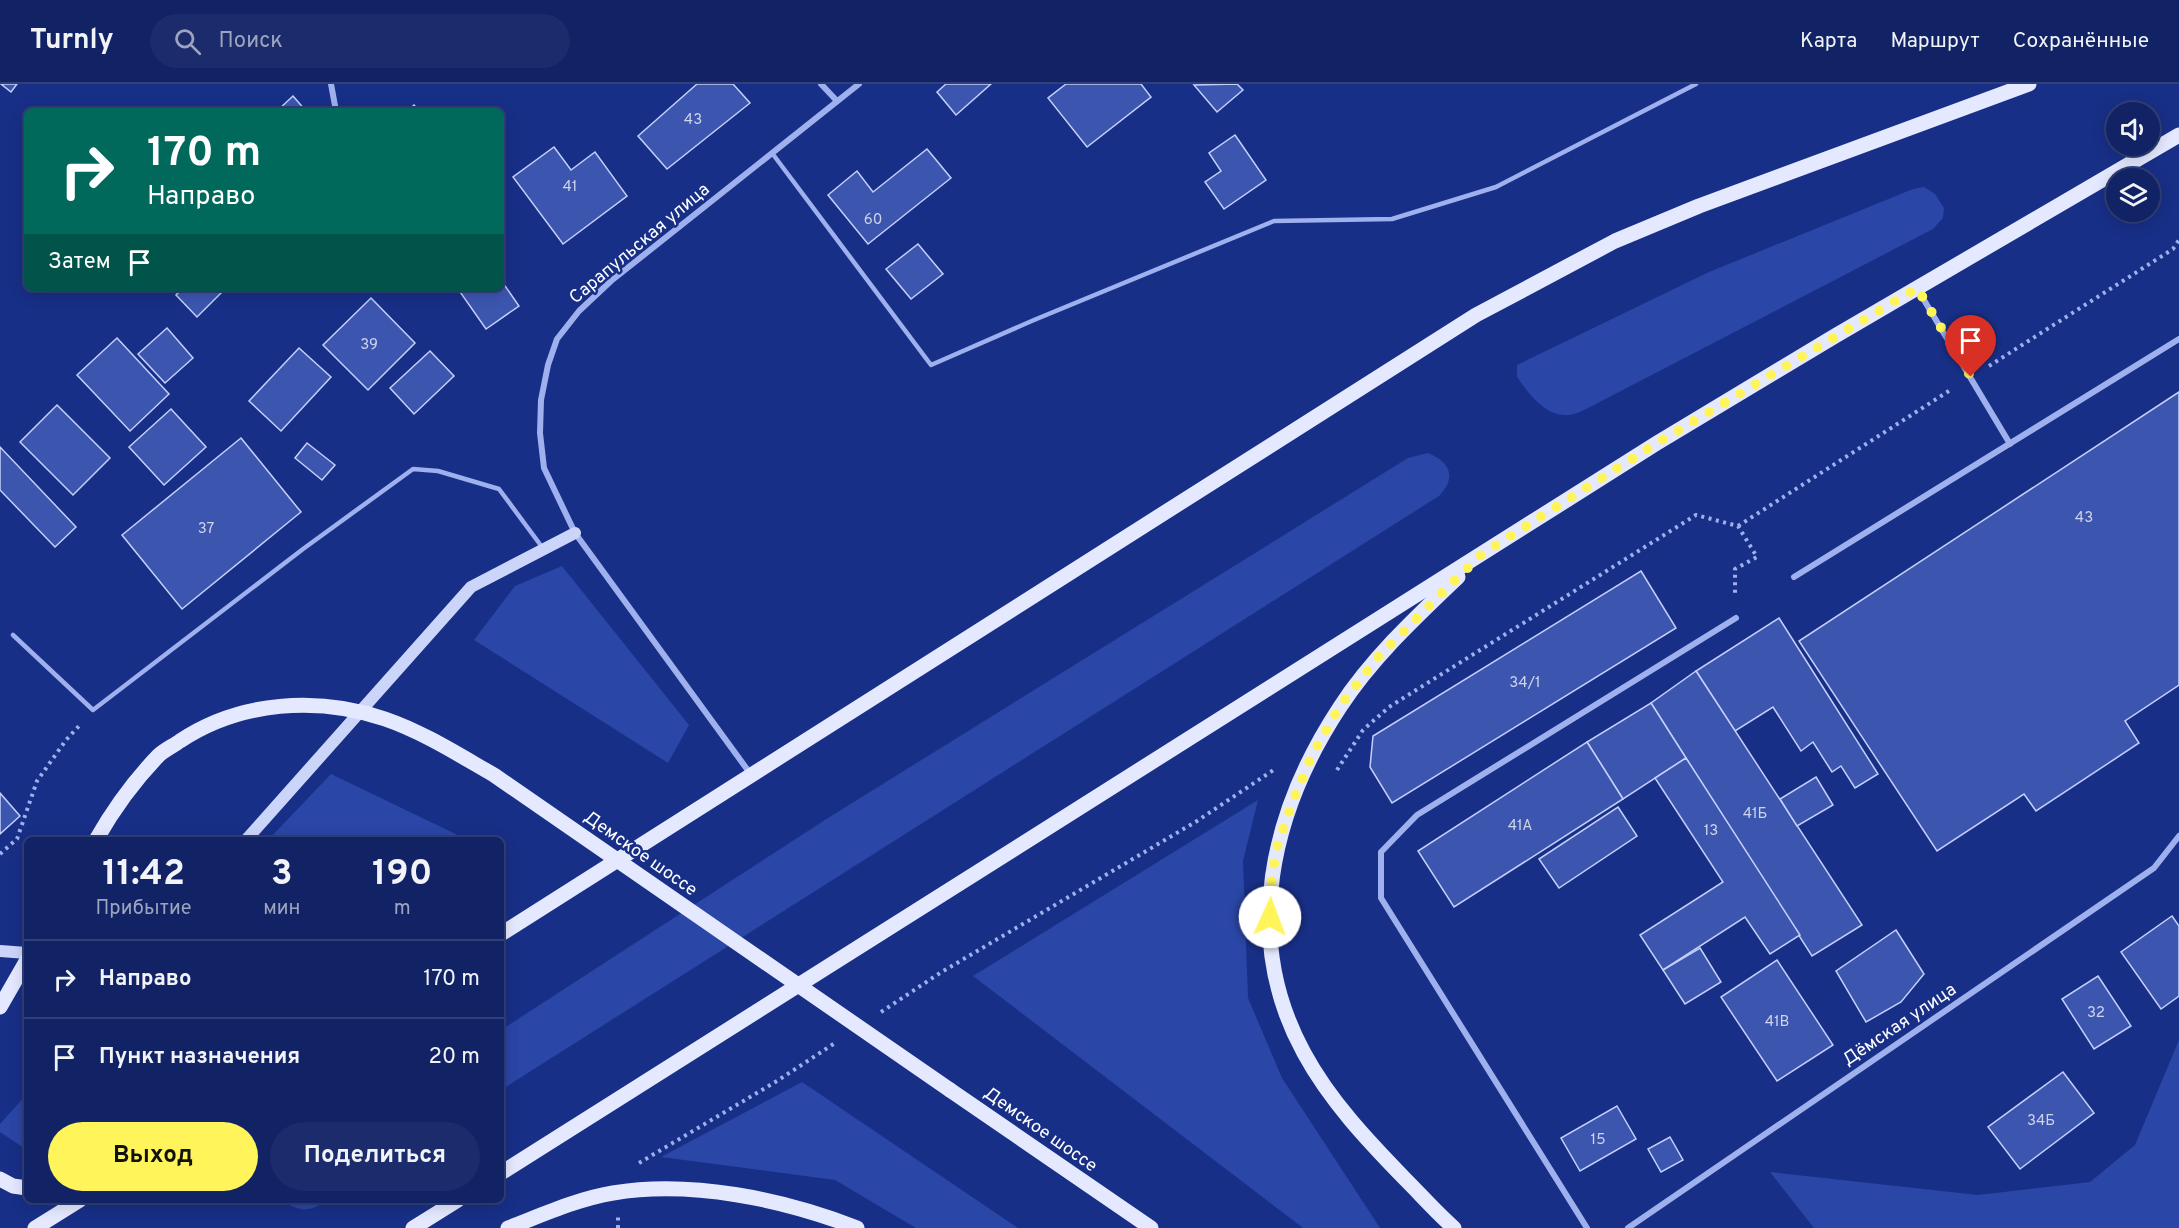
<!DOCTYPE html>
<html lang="ru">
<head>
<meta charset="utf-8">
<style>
	:root { --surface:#122365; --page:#1b2b6b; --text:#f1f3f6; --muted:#9ca4bf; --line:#314079; --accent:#fff55b }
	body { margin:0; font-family:Overpass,sans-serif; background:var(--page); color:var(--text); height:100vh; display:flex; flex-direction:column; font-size:22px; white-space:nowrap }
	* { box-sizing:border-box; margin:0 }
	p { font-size:20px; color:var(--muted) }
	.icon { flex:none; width:33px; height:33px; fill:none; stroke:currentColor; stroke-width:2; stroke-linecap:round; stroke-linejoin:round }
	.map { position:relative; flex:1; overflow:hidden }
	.details { position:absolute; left:24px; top:753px; width:480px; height:366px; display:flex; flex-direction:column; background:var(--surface); border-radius:9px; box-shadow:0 3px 15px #0003,0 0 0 2px var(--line) }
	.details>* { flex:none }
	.banner { position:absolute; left:24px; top:24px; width:480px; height:183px; border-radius:9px; box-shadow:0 3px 15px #0003,0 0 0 2px var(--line); background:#00695c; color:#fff; overflow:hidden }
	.tools { position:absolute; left:2106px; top:18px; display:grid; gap:12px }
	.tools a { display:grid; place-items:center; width:54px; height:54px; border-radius:50%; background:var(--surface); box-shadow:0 3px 15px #0003,0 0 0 2px var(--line); font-size:30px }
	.pin { position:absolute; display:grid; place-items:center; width:51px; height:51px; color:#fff; margin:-62px -26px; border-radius:50% 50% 50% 0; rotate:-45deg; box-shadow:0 0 6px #0007 }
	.pin .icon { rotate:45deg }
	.me { position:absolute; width:66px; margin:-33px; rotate:2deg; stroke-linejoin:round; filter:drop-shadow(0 0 4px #0008) }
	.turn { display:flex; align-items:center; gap:21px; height:126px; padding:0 24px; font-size:27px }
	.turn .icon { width:78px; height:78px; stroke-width:2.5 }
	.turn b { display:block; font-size:42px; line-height:51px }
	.then { display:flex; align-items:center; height:57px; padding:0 24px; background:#0003; gap:12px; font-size:22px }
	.eta { display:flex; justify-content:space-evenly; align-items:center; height:102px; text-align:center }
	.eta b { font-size:36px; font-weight:700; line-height:42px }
	.cta { display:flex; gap:12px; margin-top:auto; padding:12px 24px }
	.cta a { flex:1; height:69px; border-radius:36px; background:var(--accent); color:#111; font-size:24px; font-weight:700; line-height:69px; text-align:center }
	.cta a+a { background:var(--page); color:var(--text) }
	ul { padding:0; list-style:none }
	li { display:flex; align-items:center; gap:18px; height:78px; padding:0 24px; border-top:2px solid var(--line) }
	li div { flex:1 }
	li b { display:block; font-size:22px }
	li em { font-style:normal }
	header { display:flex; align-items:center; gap:36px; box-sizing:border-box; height:84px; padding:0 30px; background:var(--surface); border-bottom:2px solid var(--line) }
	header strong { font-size:28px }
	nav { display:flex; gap:33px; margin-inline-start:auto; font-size:21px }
	.search { width:420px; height:54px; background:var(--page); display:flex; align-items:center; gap:15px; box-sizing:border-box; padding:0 21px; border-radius:33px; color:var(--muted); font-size:22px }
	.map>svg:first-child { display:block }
	.green { fill:#2a46a6 }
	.building { fill:#3c55af; stroke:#c4d0fa; stroke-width:1.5 }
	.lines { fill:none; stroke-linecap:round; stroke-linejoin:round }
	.path { stroke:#9eb0ed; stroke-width:4; stroke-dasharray:3 4.5; stroke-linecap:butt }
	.lane { stroke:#9eb0ed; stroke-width:4.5 }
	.street { stroke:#9eb0ed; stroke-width:6 }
	.secondary { stroke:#cbd5f9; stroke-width:12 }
	.primary { stroke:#e5e9ff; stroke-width:15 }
	.primary-bridge { stroke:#e5e9ff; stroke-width:15 }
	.route { stroke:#fff55b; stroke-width:10; stroke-dasharray:0 18 }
	.labels { text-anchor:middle; stroke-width:5; stroke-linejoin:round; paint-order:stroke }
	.number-label { font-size:15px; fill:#ced4eb }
	.street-label { font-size:18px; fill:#fff; stroke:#182f87 }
</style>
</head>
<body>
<header>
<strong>Turnly</strong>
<div class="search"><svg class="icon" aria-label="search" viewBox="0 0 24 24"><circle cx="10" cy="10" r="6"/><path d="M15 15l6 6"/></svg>Поиск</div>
<nav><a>Карта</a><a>Маршрут</a><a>Сохранённые</a></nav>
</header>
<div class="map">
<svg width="2179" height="1144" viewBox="0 0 2179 1144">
	<rect width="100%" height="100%" fill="#182f87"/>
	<g class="green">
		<path d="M1924 103 1935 110 1944 124 1943 134 1933 145 1590 323C1584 326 1575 331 1568 331 1545 332 1529 310 1517 293V281L1709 188 1913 105Z"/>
		<path d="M1428 369C1450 378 1457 393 1439 412L501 1006V946L828 734 1408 374Z"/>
		<polygon points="562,482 689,641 668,679 474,556 515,502"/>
		<polygon points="331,690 468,756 268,756"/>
		<polygon points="1258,716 1243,777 1248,914 1282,994 1380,1144 1303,1144 973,892"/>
		<polygon points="2179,956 2179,1144 1814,1144 1770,1088 1978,1111 2090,1098 2135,1061"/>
		<polygon points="802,998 1018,1144 916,1144 835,1096 661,1073"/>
		<polygon points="27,1010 27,1066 0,1048 0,1040"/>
		<path d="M282 1116H328C310 1128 300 1129 282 1116Z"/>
	</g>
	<g class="building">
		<polygon points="1,0 17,0 11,8"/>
		<polygon points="697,0 733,0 750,19 667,85 638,52"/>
		<polygon points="946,0 991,0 956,31 937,8"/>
		<polygon points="1066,0 1141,0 1151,13 1087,63 1048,14"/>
		<polygon points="1237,0 1243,6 1217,28 1194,1"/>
		<polygon points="293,12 306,27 277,27"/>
		<polygon points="414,21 419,27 407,27"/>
		<polygon points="1235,51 1266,96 1224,125 1205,98 1221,87 1209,69"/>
		<polygon points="554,63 571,86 595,68 627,112 563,160 513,93"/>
		<polygon points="927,65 951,94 868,160 828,111 857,87 873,108"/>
		<polygon points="918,160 943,190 911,215 886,185"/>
		<polygon points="501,196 519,222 486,245 458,205 501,204"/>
		<polygon points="183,204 226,204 197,233 176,211"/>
		<polygon points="371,214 415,259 368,306 323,261"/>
		<polygon points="167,244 193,274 165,299 138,270"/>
		<polygon points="117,254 169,310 130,347 77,291"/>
		<polygon points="299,264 331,293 281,347 249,317"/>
		<polygon points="430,267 454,292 414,330 390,304"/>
		<polygon points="2179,308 2179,601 2125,637 2139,659 2036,727 2024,710 1937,767 1799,557"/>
		<polygon points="57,321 110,374 73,411 20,358"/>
		<polygon points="171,325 206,363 164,401 129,363"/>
		<polygon points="241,354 301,428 182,525 122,451"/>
		<polygon points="307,359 335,381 322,396 295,374"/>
		<polygon points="0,363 76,443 55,463 0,406"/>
		<polygon points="1641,487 1676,544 1392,719 1370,683 1373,652"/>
		<polygon points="1779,534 1878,690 1855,704 1841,682 1832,688 1813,658 1801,667 1773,623 1735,647 1696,587"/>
		<polygon points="1696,587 1862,841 1812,872 1651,619"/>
		<polygon points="1651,619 1686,674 1623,715 1587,658"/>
		<polygon points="1587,658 1623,715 1454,823 1418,767"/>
		<polygon points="1686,674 1800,851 1770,870 1745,833 1663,886 1640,851 1723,798 1655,694"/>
		<polygon points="1816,693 1833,721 1797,742 1780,715"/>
		<polygon points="0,709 20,732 0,750"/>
		<polygon points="1618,723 1637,752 1559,804 1539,775"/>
		<polygon points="2172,832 2179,842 2179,912 2161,925 2121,868"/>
		<polygon points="1896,846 1924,890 1901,918 1866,938 1836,887"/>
		<polygon points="1700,864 1721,898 1685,920 1663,886"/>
		<polygon points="1777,876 1833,961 1777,997 1721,913"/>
		<polygon points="2098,892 2131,942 2094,965 2062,915"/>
		<polygon points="2063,988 2094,1029 2020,1085 1988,1043"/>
		<polygon points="1617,1022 1636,1055 1580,1087 1561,1054"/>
		<polygon points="1670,1053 1683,1076 1661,1088 1648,1065"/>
	</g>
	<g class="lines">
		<g class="path">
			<polyline points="1989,282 2173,165 2179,156"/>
			<polyline points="1738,442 1952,305"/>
			<polyline points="1337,686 1363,646 1389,623 1696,431 1738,442 1757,473 1735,485 1735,513"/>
			<polyline points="0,770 17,755 37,697 66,656 79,642"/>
			<polyline points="881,928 940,889 1197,737 1275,685"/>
			<polyline points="639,1079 777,997 835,959"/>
			<polyline points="618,1144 618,1133"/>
		</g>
		<g class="lane">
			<polyline points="772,69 931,281 1034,236 1274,137 1392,135 1496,103 1696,0"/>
			<polyline points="13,551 93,626 303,465 413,385 438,387 499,405 542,463"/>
		</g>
		<g class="street">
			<polyline points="331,0 336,27"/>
			<polyline points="821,0 837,17"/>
			<polyline points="1918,206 2010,360"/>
			<polyline points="1794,493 2179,255"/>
			<polyline points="752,692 575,449 544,384 540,349 541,316 548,281 557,255 579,227 611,197 859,0"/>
			<polyline points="1587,1144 1381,814 1381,768 1417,731 1736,534"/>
			<polyline points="1628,1144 2154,784 2179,752"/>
		</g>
		<g class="secondary">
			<polyline points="246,756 471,503 575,449"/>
			<polyline points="0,867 27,869"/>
		</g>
		<g class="primary">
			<polyline points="501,850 1476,231 1615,157 1699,122 2029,0"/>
			<polyline points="0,923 27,876"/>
			<polyline points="950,1006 1151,1144"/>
			<polyline points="501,1089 1657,359 1835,252 2179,51"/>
			<polyline points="0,1095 13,1102 27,1104"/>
			<polyline points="35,1144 80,1116"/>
			<polyline points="413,1144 458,1116"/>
			<path d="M508 1144C542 1131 577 1115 613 1109 691 1096 783 1115 857 1144"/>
			<path d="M1454 1144C1437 1129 1422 1112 1406 1096 1368 1057 1330 1017 1304 969 1241 854 1271 728 1340 623 1372 574 1416 533 1458 493"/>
		</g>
		<path class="primary-bridge" d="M96 756C113 726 134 697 158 672 164 666 173 662 180 657 240 617 318 612 385 635 423 648 459 671 494 691L950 1006"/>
	</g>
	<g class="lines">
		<polyline class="route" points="1270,833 1269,815 1276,766 1292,719 1312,671 1340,622 1378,573 1448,503 1482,470 1657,359 1917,204 1971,293"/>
	</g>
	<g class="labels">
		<g class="number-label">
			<text x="693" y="40">43</text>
			<text x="570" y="107">41</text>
			<text x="873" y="140">60</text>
			<text x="369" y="265">39</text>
			<text x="2084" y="438">43</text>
			<text x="206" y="449">37</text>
			<text x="1525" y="603">34/1</text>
			<text x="1755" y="734">41Б</text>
			<text x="1520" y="746">41А</text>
			<text x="1711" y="751">13</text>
			<text x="2096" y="933">32</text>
			<text x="1777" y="942">41В</text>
			<text x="2041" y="1041">34Б</text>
			<text x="1598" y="1060">15</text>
		</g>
		<g class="street-label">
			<text transform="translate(639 159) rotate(-40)" y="6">Сарапульская улица</text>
			<text transform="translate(641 769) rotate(35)" y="6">Демское шоссе</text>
			<text transform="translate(1899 940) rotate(-34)" y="6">Дёмская улица</text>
			<text transform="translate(1041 1045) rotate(35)" y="6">Демское шоссе</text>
		</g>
	</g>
</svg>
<div class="tools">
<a><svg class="icon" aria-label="sound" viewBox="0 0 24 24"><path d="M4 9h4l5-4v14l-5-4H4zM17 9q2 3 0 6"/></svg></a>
<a><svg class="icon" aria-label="layers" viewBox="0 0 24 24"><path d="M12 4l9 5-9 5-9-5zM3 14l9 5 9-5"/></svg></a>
</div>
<div class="pin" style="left:1971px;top:293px;background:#d93025"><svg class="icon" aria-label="arrive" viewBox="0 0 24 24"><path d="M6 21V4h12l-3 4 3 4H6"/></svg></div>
<svg class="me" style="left:1270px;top:833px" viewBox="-20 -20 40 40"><circle r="19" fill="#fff"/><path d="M0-13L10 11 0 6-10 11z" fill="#fff55b"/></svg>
<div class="banner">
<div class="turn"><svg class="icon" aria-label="right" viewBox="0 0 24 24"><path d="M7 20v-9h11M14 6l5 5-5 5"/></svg><div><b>170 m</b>Направо</div></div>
<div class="then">Затем<svg class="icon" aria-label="arrive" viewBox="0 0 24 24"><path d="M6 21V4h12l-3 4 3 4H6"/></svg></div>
</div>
<section class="details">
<div class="eta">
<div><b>11:42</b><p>Прибытие</p></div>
<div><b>3</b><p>мин</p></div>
<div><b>190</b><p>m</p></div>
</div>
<ul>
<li><svg class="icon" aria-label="right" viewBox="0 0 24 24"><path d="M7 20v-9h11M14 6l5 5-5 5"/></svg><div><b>Направо</b></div><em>170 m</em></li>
<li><svg class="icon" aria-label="arrive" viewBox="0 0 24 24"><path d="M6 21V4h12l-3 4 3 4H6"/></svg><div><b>Пункт назначения</b></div><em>20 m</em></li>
</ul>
<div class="cta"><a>Выход</a><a>Поделиться</a></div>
</section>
</div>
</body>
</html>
